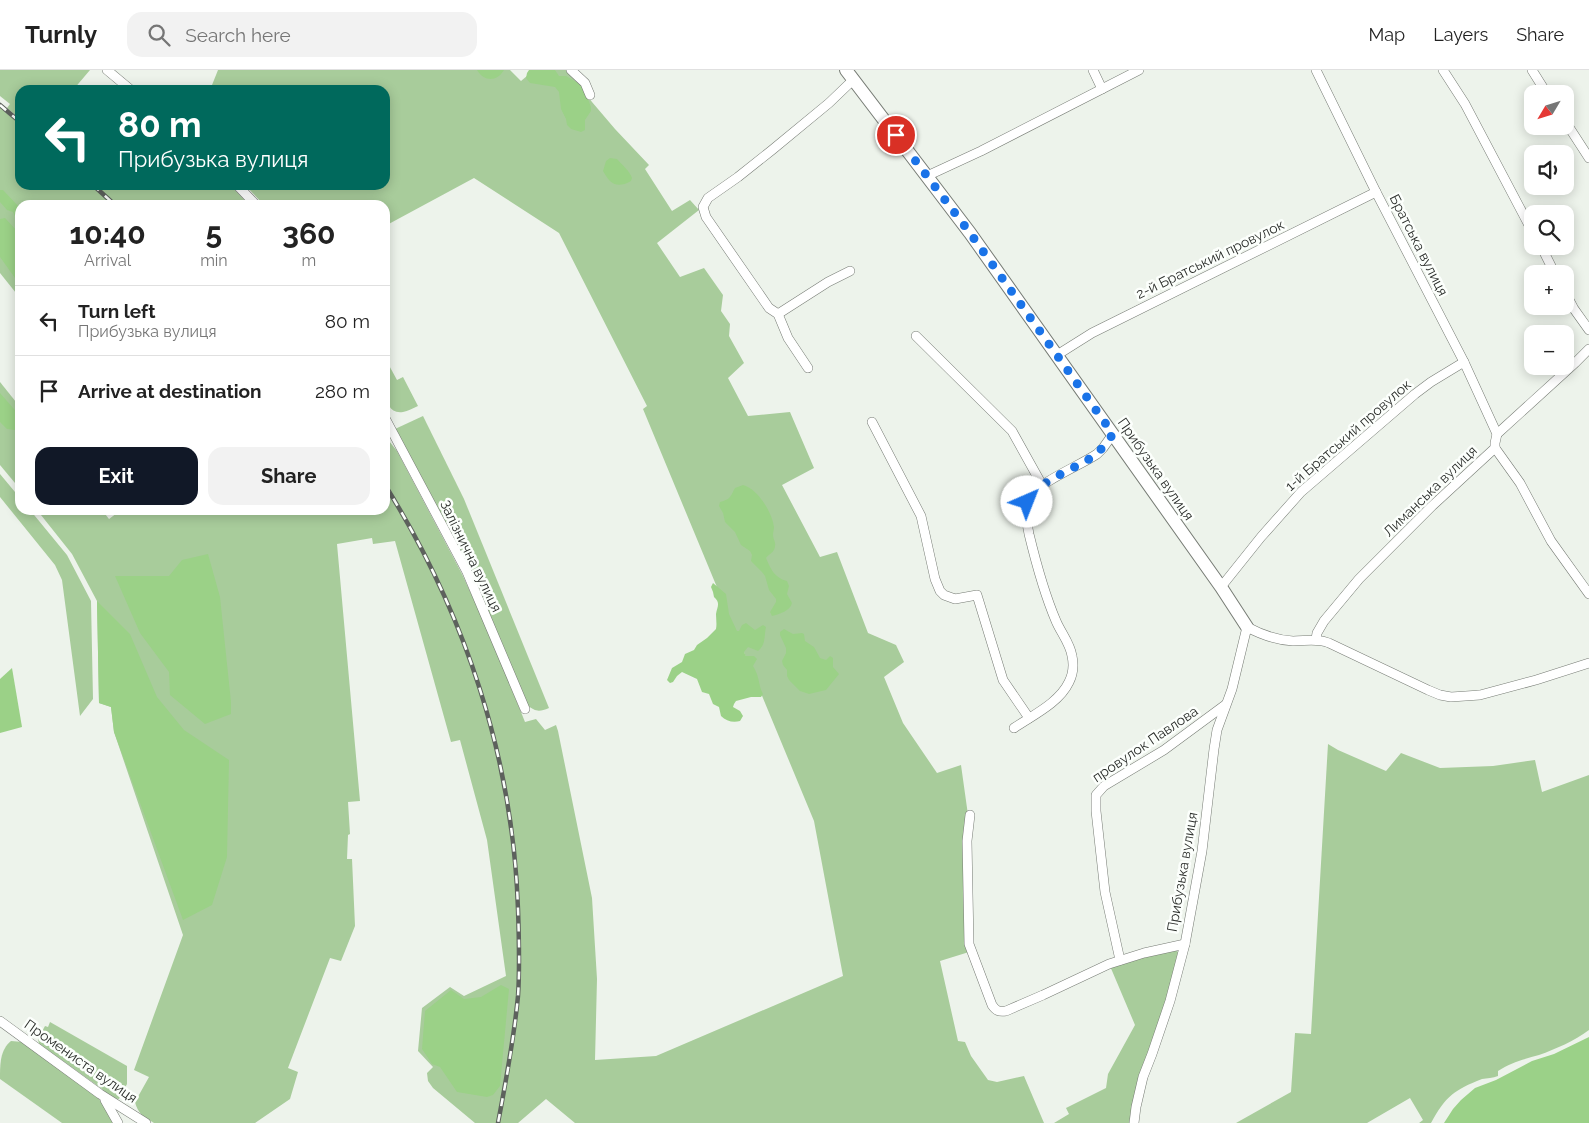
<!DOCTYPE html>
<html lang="en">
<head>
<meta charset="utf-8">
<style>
	:root { --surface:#fff; --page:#f2f2f2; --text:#222; --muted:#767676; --line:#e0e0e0; --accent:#111827 }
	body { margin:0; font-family:Raleway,sans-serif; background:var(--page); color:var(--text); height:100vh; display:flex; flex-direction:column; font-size:19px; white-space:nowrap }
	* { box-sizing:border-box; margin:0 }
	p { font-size:16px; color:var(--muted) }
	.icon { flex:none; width:28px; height:28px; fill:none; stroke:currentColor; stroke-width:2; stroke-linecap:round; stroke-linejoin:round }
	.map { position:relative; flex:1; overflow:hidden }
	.panel { position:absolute; left:15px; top:130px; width:375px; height:315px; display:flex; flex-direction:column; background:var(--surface); border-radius:15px; box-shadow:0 2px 12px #0003 }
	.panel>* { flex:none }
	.hud { position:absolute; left:15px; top:15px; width:375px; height:105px; border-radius:15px; box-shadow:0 2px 12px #0003; background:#00695c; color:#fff; overflow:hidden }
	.needle { width:32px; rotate:232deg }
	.buttons { position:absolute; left:1524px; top:15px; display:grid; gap:10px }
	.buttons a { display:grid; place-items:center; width:50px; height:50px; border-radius:10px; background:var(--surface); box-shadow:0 2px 12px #0003; font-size:25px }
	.pin { position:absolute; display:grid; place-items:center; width:42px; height:42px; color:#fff; margin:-21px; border:2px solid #fff; border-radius:50%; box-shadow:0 1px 5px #0007 }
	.me { position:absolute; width:55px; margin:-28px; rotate:44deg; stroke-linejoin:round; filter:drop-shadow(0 0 4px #0008) }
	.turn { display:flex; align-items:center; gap:18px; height:105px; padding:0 20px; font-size:22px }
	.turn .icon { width:65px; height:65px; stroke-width:2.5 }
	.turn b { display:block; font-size:35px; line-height:42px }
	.eta { display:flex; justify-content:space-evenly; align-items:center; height:85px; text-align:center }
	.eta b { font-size:30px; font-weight:700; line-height:35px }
	.action { display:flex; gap:10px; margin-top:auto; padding:10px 20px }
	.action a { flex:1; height:58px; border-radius:15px; background:var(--accent); color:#fff; font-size:20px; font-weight:700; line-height:58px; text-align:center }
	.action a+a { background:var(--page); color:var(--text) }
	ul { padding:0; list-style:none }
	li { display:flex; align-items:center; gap:15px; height:70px; padding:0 20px; border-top:1px solid var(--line) }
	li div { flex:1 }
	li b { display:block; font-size:19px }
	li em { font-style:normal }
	header { display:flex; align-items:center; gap:30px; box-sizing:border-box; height:70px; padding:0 25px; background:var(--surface); border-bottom:1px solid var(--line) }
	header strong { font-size:24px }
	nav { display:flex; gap:28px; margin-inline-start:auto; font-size:18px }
	.search { width:350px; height:45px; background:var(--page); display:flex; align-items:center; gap:12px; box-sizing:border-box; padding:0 18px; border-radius:15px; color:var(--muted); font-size:19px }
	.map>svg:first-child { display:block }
	.green { fill:#a8cc9b }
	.forest { fill:#9bd187 }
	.water { fill:#9bd188 }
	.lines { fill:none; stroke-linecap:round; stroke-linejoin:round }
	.street-casing { stroke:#767b74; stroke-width:10 }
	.secondary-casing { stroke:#767b74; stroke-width:14 }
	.street { stroke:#fff; stroke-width:9 }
	.secondary { stroke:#fff; stroke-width:12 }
	.rail-casing { stroke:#5d615d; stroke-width:4.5 }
	.rail { stroke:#fcfffc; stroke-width:2.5; stroke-dasharray:8; stroke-linecap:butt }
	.route { stroke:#1a73e8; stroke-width:9; stroke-dasharray:0 16.2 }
	.labels { text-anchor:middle; stroke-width:5; stroke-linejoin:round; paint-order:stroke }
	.street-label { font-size:14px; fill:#2a2d2a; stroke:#fcfffc }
</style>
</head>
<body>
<header>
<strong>Turnly</strong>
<div class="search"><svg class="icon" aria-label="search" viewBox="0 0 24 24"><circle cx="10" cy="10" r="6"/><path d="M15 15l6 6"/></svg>Search here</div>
<nav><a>Map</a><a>Layers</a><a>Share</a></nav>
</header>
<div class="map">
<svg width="1589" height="1053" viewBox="0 0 1589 1053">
	<rect width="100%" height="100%" fill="#edf3eb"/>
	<g class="green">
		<polygon points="0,0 90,0 73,20 20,20 20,49 7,38 10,34 0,26"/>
		<polygon points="218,0 510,0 521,11 534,0 569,0 592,32 615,59 649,95 645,99 672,141 690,130 699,140 657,173 680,207 704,198 723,225 721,241 730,254 729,266 744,293 728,308 748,346 790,342 814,398 782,415 820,487 837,482 868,563 896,575 904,592 884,607 903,653 937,703 961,695 968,745 969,882 940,891 958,971 965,972 971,986 988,1010 997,1012 1024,1006 1044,1053 575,1053 546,1029 518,1053 499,1053 512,979 519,925 520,875 515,778 507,723 494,665 480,616 462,565 443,520 423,479 385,414 385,366 397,381 462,504 490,565 525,652 536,649 545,660 556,655 558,661 592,828 597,909 595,990 656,986 843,906 814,751 643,339 647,336 559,163 474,108 385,156 385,135 264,135 245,115 385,115 385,20 210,20"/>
		<polygon points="0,37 20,55 20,115 90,115 113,135 20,135 20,228 0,203"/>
		<polygon points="95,115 230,115 249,135 117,135"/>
		<path d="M385 288 397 310 403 307 418 336C413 338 408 341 403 342 379 346 385 302 385 288Z"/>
		<polygon points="0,312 20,337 20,419 0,395"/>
		<path d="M423 346 464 429 549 638C539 642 536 642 527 635L395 359Z"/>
		<polygon points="0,404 20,428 20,440 30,440 67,485 91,531 93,629 80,646 62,510 55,495 0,427"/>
		<path d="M385 416C481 574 527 738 517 923 515 966 505 1010 497 1053H475L433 1018 428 1011 427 1003 433 997 418 981 422 938 450 917 464 926 506 906 487 770 460 670 451 672 395 471 373 474 372 468 337 474 360 731 348 732 350 764 348 765 347 789H352L355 856 341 891 330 888 288 998 298 1002 290 1029 255 1053H154C143 1046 138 1044 135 1032L149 1007 134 1000 183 865 114 662 111 637 99 633 97 531 72 484 37 440H102L109 449 121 440H385Z"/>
		<path d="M1328 674 1338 680 1386 701 1401 683 1440 698 1493 696 1535 690 1542 722 1589 705V960C1574 971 1556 979 1539 985 1525 989 1511 992 1498 1001V1006C1493 1008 1487 1008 1482 1009 1454 1020 1446 1026 1431 1053H1419L1423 1050 1410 1028 1367 1053H1236L1291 1022 1295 963 1311 964Z"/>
		<polygon points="1177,880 1178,883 1167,929 1140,1007 1129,1053 1054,1053 1069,1044 1066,1038 1106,1018 1108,1004 1135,955 1110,896 1144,885"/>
		<path d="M50 952 127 996V1014L119 1029C110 1029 107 1026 102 1019L39 974 38 969 45 956 48 957Z"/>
		<path d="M11 971 23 972 97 1027 106 1037 113 1053H62L0 1009C0 994 0 980 11 971Z"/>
	</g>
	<g class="forest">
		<path d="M477 0H504C497 12 484 12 477 0Z"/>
		<polygon points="529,0 555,0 559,6 566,6 583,16 591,37 591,41 585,50 585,60 581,62 571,59 567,55 566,49 561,39 559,22 555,17 530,13 526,8 527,3"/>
		<path d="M610 88 617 89C622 95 630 101 632 108L631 111C617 119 610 114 603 101L606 91Z"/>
		<polygon points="0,120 3,120 20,138 20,157 13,142 7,140 0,132"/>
		<polygon points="5,148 17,161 20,168 20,215 0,187 0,149"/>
		<polygon points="0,323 20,346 20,365 15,360 7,359 0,352"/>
		<path d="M743 415C758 419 772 442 774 457 774 460 773 462 773 465 773 469 776 472 775 476 775 482 769 484 766 488 771 500 775 508 787 511L789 516 787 524 792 533C790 541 780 544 772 546L770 542 776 532V529L769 520 765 506 762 502 751 491 752 485 750 481 741 475 735 462 725 452 723 443 719 436 720 432C731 429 730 427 735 418Z"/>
		<polygon points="208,484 220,527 231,632 231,644 205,654 170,625 169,602 140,563 115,506 169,506 182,490"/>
		<path d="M713 513 726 524 729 544 737 561H739L742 555 746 553 755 560 763 555 766 557C764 566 766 575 758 581L748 577 744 582 746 586H754L757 589 753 596C760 607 758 615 763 624L761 627H751L736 631 734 634 733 637 740 641 743 646 740 651C733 653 726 651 721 646L719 637 713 634 709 624 702 622 697 609 682 602 677 606 673 612 670 613 667 610 672 598 682 592 685 584 694 580 697 575 707 568 716 559C717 554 716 549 716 544 717 537 721 533 714 527L713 522 711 517Z"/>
		<polygon points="97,531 130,564 157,627 184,660 229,690 227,787 212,835 183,850 114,662 111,637 99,633"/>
		<polygon points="784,559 793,564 802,563 804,564 805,571 814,577 820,588 826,590 830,586 833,588 833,597 839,604 826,620 809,624 800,621 789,610 787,606 787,600 783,595 782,591 786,583 786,578 780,565 780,562"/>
		<polygon points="12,598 22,657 0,663 0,609"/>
		<polygon points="501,915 509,919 500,1016 493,1025 487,1027 457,1022 440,997 432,994 422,979 425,941 451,920 464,929 481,927"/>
	</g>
	<polygon class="water" points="1589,967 1589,1053 1444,1053 1453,1039 1461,1030 1475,1018 1496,1010 1532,991 1554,984"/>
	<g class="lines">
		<g class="street-casing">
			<g id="street">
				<polyline points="107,0 131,20"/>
				<polyline points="571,0 585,13 590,25"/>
				<polyline points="1093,0 1102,19"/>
				<polyline points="1316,0 1376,122 1464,292 1497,364"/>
				<polyline points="1443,0 1465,34 1532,161"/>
				<polyline points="1532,0 1547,24"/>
				<polyline points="1565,51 1589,88"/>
				<polyline points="927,106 981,81 1139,0"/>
				<polyline points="237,115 256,135"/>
				<polyline points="1541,176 1555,204"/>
				<polyline points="1565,222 1574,239 1589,260"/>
				<polyline points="778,244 828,212 850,201"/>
				<polyline points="916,266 1012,361 1042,415"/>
				<polyline points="1057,285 1092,263 1376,122"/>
				<polyline points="808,298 788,268 778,244 769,238 706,147 703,137 708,128 738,107 772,80 829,33 853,10"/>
				<polyline points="385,348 467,502 525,639"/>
				<polyline points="872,352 921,446 935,509 940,521 944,525 955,529 977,525 1003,610 1029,648"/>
				<polyline points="1495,378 1520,413 1551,471 1589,524"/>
				<polyline points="1221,517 1261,467 1301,422 1415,324 1431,312 1464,292"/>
				<polyline points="1316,569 1317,563 1324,551 1359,509 1432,436 1495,378 1495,373 1497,364 1575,293 1589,279"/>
				<path d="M1014 658C1033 645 1059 633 1069 612 1073 604 1074 595 1072 586 1070 573 1061 563 1056 551 1044 523 1036 493 1029 464 1027 452 1022 438 1030 427 1041 411 1079 396 1097 384L1103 378 1113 364"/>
				<path d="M970 745 967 771 969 874 992 935C996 941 999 942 1006 941L1043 925 1109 894 1144 883 1185 874"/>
				<polyline points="1120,890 1105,822 1096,741 1096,725 1104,716 1164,680 1225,635"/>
				<polyline points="0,951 100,1024 146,1053"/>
				<polyline points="105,1030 118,1053"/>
				<path d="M1134 1053 1136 1037 1143 1007 1152 984 1170 931 1185 874 1202 781 1214 679 1217 660 1232 619 1247 557C1262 565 1276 570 1293 571 1306 571 1317 568 1329 573L1428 620 1440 625 1451 627 1480 625 1536 610 1589 593"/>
			</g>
		</g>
		<g class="secondary-casing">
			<polyline id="secondary" points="846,0 970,163 1221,517 1247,557"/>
		</g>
		<use href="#street" class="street"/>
		<use href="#secondary" class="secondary"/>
		<g class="rail-casing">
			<g id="rail">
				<polyline points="0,35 20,52"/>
				<polyline points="93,115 115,135"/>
				<path d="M385 415C465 543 513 688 518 839 519 868 520 897 518 926 514 969 506 1011 498 1053"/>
			</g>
		</g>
		<use href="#rail" class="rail"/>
	</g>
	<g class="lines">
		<path class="route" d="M896 65 970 163 1113 364 1102 378 1097 384C1078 398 1037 411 1027 432"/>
	</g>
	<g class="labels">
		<g class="street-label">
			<text transform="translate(1419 175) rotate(63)" y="5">Братська вулиця</text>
			<text transform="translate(1210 189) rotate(-26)" y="5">2-й Братський провулок</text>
			<text transform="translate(1348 365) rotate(-41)" y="5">1-й Братський провулок</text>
			<text transform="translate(1156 399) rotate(55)" y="5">Прибузька вулиця</text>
			<text transform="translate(1430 421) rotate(-44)" y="5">Лиманська вулиця</text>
			<text transform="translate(471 486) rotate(64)" y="5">Залізнична вулиця</text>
			<text transform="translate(1145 674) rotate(-34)" y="5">провулок Павлова</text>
			<text transform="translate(1182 802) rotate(-80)" y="5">Прибузька вулиця</text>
			<text transform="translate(81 991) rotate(35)" y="5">Промениста вулиця</text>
		</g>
	</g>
</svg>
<div class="buttons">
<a><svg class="needle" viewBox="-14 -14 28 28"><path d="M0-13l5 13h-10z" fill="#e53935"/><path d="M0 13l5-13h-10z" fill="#767676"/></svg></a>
<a><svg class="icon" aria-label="sound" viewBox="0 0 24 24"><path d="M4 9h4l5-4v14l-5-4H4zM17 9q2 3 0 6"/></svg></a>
<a><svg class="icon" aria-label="search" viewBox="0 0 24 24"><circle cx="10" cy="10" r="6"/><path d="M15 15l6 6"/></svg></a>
<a>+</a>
<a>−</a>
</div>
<div class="pin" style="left:896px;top:65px;background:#d93025"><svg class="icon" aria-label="arrive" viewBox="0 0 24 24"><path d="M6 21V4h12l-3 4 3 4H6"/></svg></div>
<svg class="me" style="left:1027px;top:432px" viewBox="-20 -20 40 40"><circle r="19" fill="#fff"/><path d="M0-13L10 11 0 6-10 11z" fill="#1a73e8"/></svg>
<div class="hud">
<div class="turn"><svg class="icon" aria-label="left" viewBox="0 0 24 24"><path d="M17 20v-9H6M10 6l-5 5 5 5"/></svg><div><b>80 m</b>Прибузька вулиця</div></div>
</div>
<section class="panel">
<div class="eta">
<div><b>10:40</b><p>Arrival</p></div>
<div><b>5</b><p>min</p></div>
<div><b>360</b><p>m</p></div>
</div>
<ul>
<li><svg class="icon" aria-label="left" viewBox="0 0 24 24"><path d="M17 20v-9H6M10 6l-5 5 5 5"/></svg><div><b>Turn left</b><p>Прибузька вулиця</p></div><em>80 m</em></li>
<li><svg class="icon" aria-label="arrive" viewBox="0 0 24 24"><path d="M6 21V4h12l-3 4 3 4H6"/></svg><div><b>Arrive at destination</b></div><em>280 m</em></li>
</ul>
<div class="action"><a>Exit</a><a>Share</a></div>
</section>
</div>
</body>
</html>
